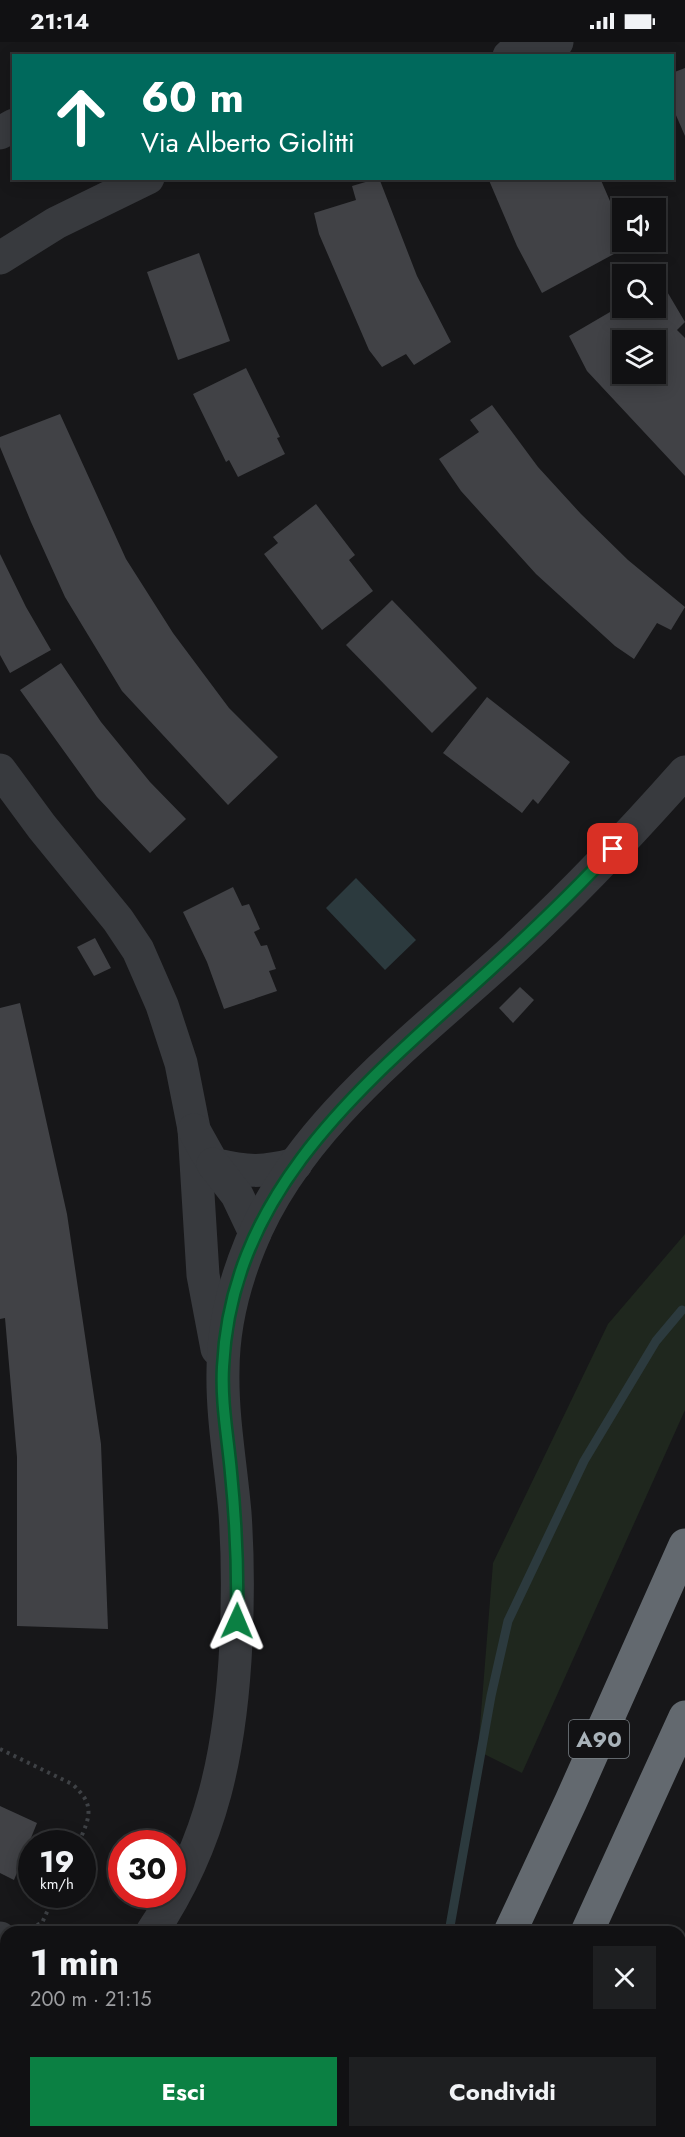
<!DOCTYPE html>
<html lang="it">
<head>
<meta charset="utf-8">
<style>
	:root { --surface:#111113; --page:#1e1f21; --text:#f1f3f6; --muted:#9c9da0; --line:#303133; --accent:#0b8043 }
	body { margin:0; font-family:Jost,sans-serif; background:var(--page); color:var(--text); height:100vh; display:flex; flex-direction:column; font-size:22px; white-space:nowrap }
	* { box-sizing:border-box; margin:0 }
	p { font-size:20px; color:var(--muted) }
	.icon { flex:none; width:33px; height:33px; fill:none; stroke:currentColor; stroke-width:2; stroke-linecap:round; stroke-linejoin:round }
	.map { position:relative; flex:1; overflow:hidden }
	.sheet { position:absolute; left:0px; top:1884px; width:686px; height:212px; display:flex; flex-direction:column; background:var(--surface); border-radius:18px 18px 0 0; box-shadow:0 3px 15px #0003,0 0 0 2px var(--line) }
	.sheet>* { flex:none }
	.hud { position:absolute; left:12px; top:12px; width:662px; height:126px; border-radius:0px; box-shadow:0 3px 15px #0003,0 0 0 2px var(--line); background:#00695c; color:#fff; overflow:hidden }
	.controls { position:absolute; left:612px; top:156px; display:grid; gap:12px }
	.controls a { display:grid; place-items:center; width:54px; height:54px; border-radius:0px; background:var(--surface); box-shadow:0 3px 15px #0003,0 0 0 2px var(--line); font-size:30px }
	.speed { position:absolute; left:18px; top:1788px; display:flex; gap:12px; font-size:30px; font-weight:700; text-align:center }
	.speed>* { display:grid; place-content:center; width:78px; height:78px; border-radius:50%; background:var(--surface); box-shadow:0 3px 15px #0003,0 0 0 2px var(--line); line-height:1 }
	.speed small { font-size:15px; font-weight:400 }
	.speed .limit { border:9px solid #d22; background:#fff; color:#111 }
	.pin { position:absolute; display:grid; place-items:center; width:51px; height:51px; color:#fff; margin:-26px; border-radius:12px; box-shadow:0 3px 9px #0006 }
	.me { position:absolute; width:66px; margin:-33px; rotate:1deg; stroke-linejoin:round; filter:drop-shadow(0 0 4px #0008) }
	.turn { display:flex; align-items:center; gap:21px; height:126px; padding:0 30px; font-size:27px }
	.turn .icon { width:78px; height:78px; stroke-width:2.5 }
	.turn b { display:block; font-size:42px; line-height:51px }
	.round { display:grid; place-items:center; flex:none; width:63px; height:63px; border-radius:0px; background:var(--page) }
	.overview { display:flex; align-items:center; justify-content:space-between; height:102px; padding:0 30px }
	h1 { font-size:36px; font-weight:700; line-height:45px }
	.button { display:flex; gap:12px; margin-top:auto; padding:12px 30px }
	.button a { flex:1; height:69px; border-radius:0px; background:var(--accent); color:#fff; font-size:24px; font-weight:700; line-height:69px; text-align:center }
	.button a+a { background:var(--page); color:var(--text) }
	.status { display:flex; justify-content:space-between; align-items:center; height:42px; padding:0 30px; background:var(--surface); direction:ltr }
	.status svg { height:16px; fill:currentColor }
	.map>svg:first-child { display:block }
	.green { fill:#1f271e }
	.water { fill:#2c3a3e }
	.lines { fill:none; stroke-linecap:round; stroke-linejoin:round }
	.stream { stroke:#2c3a3e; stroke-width:9 }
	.building { fill:#414246; fill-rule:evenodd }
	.path { stroke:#3e4145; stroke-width:4; stroke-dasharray:3 4.5; stroke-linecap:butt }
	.street { stroke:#383a3e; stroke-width:33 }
	.highway { stroke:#63696f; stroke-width:33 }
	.route-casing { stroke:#07532c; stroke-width:15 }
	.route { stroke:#0b8043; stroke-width:10 }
	.labels { text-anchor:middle; stroke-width:6; stroke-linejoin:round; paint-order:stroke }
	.shield { fill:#121214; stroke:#7b8288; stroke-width:1.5 }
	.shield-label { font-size:22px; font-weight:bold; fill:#a8b2b9 }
</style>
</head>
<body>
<div class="status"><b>21:14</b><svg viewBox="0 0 49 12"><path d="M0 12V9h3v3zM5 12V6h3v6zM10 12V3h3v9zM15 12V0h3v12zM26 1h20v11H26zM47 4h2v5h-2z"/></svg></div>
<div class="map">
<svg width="685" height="2095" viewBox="0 0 685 2095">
	<rect width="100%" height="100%" fill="#171719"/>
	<g class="green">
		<polygon points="685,1192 685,1368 522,1731 478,1709 493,1521 608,1282"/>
		<polygon points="685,1936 685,2095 563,2095 566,2090 680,2090 680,1939"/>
	</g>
	<polygon class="water" points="356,836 416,898 385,928 326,866"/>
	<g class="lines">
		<g class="stream">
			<polyline points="449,1890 491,1654 508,1579 584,1419 656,1299 682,1268"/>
			<polyline points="284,2095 288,2090"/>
		</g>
	</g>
	<g class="building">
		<polygon points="685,26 685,94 672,64 672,31"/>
		<polygon points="379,136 417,234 451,300 414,323 406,312 382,325 369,308 319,192 314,171 356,158 352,144"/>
		<polygon points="488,136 600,136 613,166 622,182 622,200 636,200 542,251 517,204"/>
		<polygon points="199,211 230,299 178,318 147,230"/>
		<path d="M662 241 685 280 677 288 685 296V434L587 329 569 294 622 263V266H656V245ZM622 298H656V332H622Z"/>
		<polygon points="246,326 280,395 277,396 285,412 238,435 229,418 226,420 193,352"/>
		<polygon points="492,363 538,425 581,472 628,518 685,565 671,588 657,581 634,617 615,604 536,532 461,449 439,417 479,390 470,378"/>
		<polygon points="60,372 126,517 173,591 229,666 278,715 228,763 122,649 65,555 31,480 0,405 0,395"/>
		<polygon points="316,462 355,513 349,518 373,549 322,588 264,512 278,501 273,495"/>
		<polygon points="0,512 26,565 51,608 10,631 0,613"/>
		<polygon points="392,558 477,646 432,691 346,603"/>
		<polygon points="61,621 101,680 150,740 186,777 150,811 97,755 20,648"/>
		<polygon points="487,655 570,720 538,762 533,757 522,771 443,711"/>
		<polygon points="233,845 242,864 249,862 260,887 254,890 261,904 267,903 276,927 269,929 277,949 224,967 207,920 183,870"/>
		<polygon points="95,896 111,926 94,934 77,905"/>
		<polygon points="520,945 534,958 513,981 499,966"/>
		<polygon points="20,961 67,1172 101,1402 108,1587 17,1584 17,1415 5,1276 0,1277 0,966"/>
		<polygon points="0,1764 37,1781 14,1838 0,1831"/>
	</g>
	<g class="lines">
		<g class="path">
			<path d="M0 1707 72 1742C96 1763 90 1775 78 1802"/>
			<polyline points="30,1886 42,1881 55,1852"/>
		</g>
		<g class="street">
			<polyline points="509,14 557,0"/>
			<polyline points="0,91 14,83"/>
			<polyline points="0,216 56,181 148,136"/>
			<polyline points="0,728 42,785 118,878 138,908 162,963 181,1021 194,1087 203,1233 217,1307"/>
			<path d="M194 1088 213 1122C248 1130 262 1131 296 1122"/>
			<polyline points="213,1122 237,1153 255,1191"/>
			<path d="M152 1890C213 1799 231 1707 236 1600 238 1557 238 1514 235 1471 231 1424 222 1376 223 1329 223 1286 234 1242 250 1203 298 1081 421 993 515 906 574 851 631 791 685 730"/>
			<path d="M0 1896C7 1906 5 1918 0 1930"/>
			<polyline points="0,2040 6,2036"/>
		</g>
		<g class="highway">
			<polyline points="510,1890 571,1759 685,1503"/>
			<polyline points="587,1890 685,1675"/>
			<polyline points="414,2095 417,2090"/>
			<polyline points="491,2095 494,2090"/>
		</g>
	</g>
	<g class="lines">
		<g class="route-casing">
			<path id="route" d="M237 1579C238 1530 236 1481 231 1431 228 1396 221 1361 223 1325 231 1155 353 1051 470 946 520 901 568 856 613 807"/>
		</g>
		<use href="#route" class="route"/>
	</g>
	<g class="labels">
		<rect class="shield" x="569" y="1678" width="60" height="38" rx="4.5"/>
		<g class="shield-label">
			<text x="599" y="1705">A90</text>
		</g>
	</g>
</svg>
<div class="controls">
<a><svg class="icon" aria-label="sound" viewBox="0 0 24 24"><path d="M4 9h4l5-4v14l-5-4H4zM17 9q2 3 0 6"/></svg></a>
<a><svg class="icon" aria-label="search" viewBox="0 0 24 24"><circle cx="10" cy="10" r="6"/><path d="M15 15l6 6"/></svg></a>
<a><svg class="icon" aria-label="layers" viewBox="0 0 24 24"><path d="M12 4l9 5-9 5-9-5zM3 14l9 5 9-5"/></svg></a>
</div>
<div class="speed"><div>19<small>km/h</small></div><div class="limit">30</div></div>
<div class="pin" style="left:613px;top:807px;background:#d93025"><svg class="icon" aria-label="arrive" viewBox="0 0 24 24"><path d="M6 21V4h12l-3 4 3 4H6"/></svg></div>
<svg class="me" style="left:237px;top:1579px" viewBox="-20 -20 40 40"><path d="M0-17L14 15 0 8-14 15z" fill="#0b8043" stroke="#fff" stroke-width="4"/></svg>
<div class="hud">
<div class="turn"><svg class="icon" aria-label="ahead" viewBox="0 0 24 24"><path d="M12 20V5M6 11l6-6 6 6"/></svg><div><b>60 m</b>Via Alberto Giolitti</div></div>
</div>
<section class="sheet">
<div class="overview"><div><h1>1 min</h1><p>200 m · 21:15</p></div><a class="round"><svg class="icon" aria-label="close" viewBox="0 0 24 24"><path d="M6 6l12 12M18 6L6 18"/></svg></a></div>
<div class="button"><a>Esci</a><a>Condividi</a></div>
</section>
</div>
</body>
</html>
